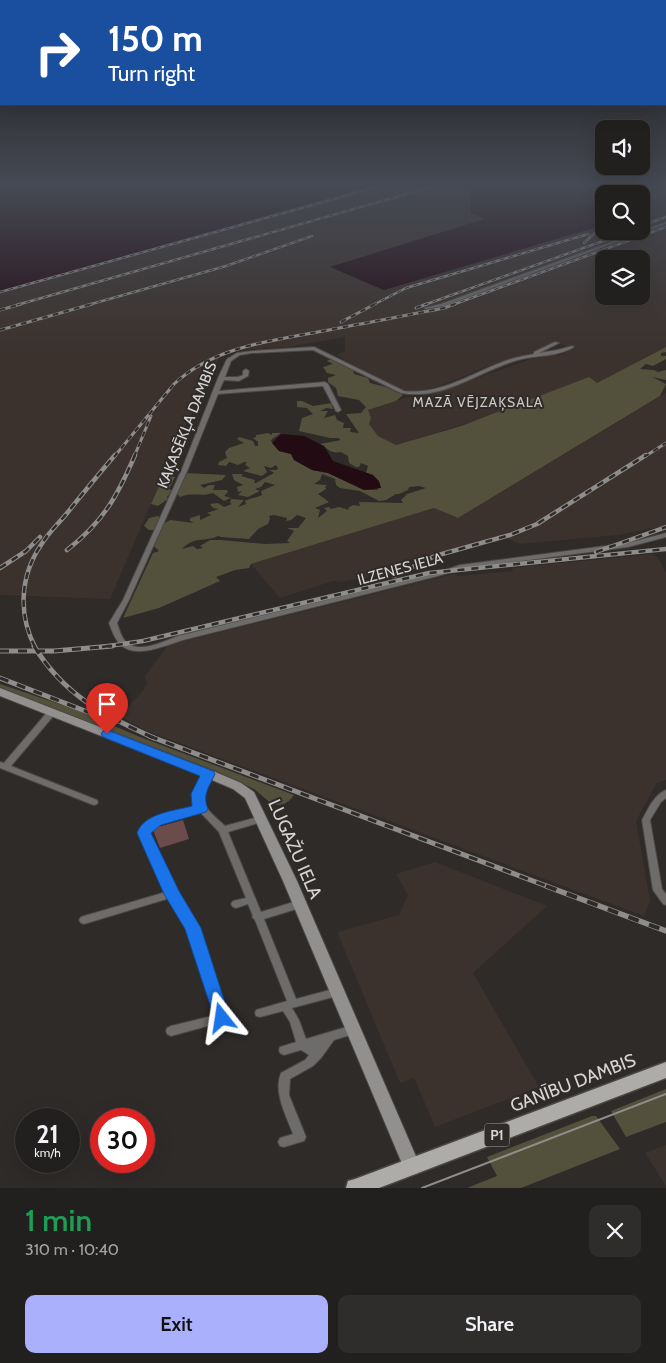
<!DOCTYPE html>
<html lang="en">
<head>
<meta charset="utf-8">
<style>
	:root { --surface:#22201f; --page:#2e2d2c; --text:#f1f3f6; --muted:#a2a3a4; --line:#3f3e3d; --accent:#aab0fb }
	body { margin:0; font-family:Cabin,sans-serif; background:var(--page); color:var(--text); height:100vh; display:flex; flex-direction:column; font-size:19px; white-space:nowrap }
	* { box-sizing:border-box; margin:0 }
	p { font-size:16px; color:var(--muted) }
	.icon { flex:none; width:28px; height:28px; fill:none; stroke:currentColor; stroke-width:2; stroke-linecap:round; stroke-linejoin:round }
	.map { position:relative; height:1188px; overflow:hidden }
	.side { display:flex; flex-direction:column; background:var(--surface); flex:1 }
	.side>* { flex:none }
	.top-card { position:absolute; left:0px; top:0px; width:666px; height:105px; box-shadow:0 5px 20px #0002,0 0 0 1px var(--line); background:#1a4fa0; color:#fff; overflow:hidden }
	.tools { position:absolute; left:595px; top:120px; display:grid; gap:10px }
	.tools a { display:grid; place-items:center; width:55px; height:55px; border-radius:10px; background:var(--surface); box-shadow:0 5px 20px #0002,0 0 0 1px var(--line); font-size:25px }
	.speed { position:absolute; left:15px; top:1108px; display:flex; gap:10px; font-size:25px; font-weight:700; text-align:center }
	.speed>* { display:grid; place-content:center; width:65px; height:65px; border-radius:50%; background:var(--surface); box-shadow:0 5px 20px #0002,0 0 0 1px var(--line); line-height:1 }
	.speed small { font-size:12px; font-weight:400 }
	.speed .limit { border:8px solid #d22; background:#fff; color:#111 }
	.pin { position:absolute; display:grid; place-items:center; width:42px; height:42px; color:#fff; margin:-51px -21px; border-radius:50% 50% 50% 0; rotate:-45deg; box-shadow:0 0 5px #0007 }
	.pin .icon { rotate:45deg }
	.me { position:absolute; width:55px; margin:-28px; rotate:345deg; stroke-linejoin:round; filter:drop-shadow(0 0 4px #0008) }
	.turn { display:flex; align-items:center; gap:18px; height:105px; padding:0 25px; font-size:22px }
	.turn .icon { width:65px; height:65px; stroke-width:2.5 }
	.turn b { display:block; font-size:35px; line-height:42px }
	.round { display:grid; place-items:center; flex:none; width:52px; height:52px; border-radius:10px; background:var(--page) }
	.overview { display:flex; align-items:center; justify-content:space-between; height:85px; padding:0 25px }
	h1 { font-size:30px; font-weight:600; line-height:38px; color:#1e9e55 }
	.button { display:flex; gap:10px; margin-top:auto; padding:10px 25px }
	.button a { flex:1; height:58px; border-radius:10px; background:var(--accent); color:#111; font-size:20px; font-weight:600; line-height:58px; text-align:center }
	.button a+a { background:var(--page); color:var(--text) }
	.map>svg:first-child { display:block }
	.built { fill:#3b322d; fill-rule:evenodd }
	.green { fill:#53513c; fill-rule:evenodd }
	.water { fill:#230b14 }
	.building { fill:#6b4c4a }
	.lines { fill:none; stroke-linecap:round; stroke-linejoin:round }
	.street-casing { stroke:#494644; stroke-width:2 }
	.secondary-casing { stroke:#494644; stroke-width:2 }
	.primary-casing { stroke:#494644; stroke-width:3 }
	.street { fill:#6d6c6b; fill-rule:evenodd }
	.secondary { fill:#92908e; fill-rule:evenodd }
	.primary { fill:#aeaca9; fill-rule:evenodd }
	.tram { stroke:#8f8d8b; stroke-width:2 }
	.rail-far4-casing { stroke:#8f8d8b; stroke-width:2.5 }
	.rail-far3-casing { stroke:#8f8d8b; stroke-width:3 }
	.rail-far2-casing { stroke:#8f8d8b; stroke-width:4.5 }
	.rail-far1-casing { stroke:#8f8d8b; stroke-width:5 }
	.rail-casing { stroke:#8f8d8b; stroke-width:5.5 }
	.rail-far4 { stroke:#2e2b29; stroke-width:1; stroke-dasharray:4.5; stroke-linecap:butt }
	.rail-far3 { stroke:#2e2b29; stroke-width:2; stroke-dasharray:5.5; stroke-linecap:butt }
	.rail-far2 { stroke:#2e2b29; stroke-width:2.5; stroke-dasharray:7; stroke-linecap:butt }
	.rail-far1 { stroke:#2e2b29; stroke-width:3; stroke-dasharray:9; stroke-linecap:butt }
	.rail { stroke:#2e2b29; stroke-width:4; stroke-dasharray:11; stroke-linecap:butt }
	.route { fill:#1a73e8; stroke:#114b97 }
	.labels { text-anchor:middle; stroke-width:4; stroke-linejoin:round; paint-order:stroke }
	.far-neighbourhood-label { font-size:14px; letter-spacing:1px; fill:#c9c5c3; stroke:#2e2b29 }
	.shield { fill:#2e2b29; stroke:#a4a2a1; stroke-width:1 }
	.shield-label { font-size:14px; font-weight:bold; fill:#d7d5d4 }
	.street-label { font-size:15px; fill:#d7d5d4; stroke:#2e2b29 }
	.near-street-label { font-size:18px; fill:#d7d5d4; stroke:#2e2b29 }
</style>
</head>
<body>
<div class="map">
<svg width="666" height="1188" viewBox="0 0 666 1188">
	<rect width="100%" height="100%" fill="#2e2b29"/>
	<g class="built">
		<path d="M378 184H457L470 189 471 213 485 218 331 267 384 290 597 227 604 184H666V347L597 383 396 445 378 436 369 424 368 410 408 397H424L531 359 555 354 557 356 574 348 555 343 531 353 486 367 440 386 415 392 407 391 378 378 336 355 345 351V337L287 347 240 350 220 357 180 436 110 599 0 595V291ZM604 194H641V231H604ZM604 259H641V296H604Z"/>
		<polygon points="666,393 666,530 659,527 618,535 520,544 502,536 426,557 425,554 422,555 403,562 404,565 367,574 368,577 340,582 333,581 280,598 251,564 434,508 458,518"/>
		<polygon points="652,554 658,558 666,573 666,780 657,783 636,821 650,900 644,916 147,731 119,716 142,692 147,684 145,676 168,645 454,574 458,576 513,571 512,568"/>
		<polygon points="435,862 547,906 473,973 539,1087 435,1127 414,1078 400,1083 337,932 399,915 408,895 396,874"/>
		<polygon points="666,1145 666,1186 645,1153"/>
	</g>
	<g class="green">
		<path d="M666 347V352L661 353V356H666V359L653 366 646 364 640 369 654 370 658 372 666 370V380L652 377 666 384 660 396 458 518 434 508 251 564 249 568 235 570 216 577 220 581 159 608 123 618 153 553 159 551 154 546 161 530H149L144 526 149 518 158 516 165 523 170 520 194 523 190 521V518L200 515V520L211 515 207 513 219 509 213 508 210 504 218 503 224 507 232 504 230 503 231 499 244 500 238 507 246 504 245 501C249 498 256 498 262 495L261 491 275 485 265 482 261 487 255 489 260 491 248 497 238 495 242 491 238 492 237 487 243 485 234 480 232 474H243L241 476 255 480 254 483H256L274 473 269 470H277L278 468 276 465 271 468 264 466 267 472 262 476 243 471 250 468 245 465 247 462H244L238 465 229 462 226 466 218 465 219 462 227 458 225 452 229 448 244 443 237 439 239 437 253 441 255 446H258V442L253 438 256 437V435L268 433 272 435V433H281L272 439 271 441 279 451 291 454 294 460 312 470 328 473 364 490H378L373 475 366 473 368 466 361 463 359 467H356L349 463 348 456 341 452C330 454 329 449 320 444L341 440 338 438H330L299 431 302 418 313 414 307 408 297 407V401H302L313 406 332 403V407L334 409 326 408 320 411H328L324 418 335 415 337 420 344 423 343 428H351L350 432 359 433 346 414 361 413 366 407 359 400 338 396 336 388 328 382V378L336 375 327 373 323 367 333 364 327 361C332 358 334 359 339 361L338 363 353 369 354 374 368 378 370 383 386 387 403 395 396 401 368 410 371 418 369 424 378 436 396 445 461 426 589 377 597 383ZM322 474 335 479 336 485 340 488 360 491 379 501 386 500 396 494H399L408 490 409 487 419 486 426 488 407 494 401 500 403 503 359 502 360 506 353 505 348 508 349 510 339 507 331 509 329 507 324 508 327 511 318 518 320 510 315 508 329 502 318 494 326 489 325 487 327 485 314 484 320 480ZM274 515 287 518 286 521 291 520 297 515 306 518 298 528H287L294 531 287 541 290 543 265 544 221 540H210L200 546 203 548 197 549 193 546 182 549C196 535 203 543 218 536L221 537 249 539 258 529 268 524 270 519 269 516Z"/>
		<path d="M185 473 226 475 222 480 200 485 204 488 209 485H215L213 490H227L228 492 224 496 231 498 224 501 213 493C201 497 191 492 180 497L177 494Z"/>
		<polygon points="169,476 175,477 169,489 173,491 167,497 168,499 158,506 151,504 163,477"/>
		<path d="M0 684 74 709 140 737 294 795C288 804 283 805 273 805L254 789 216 771 0 688Z"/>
		<polygon points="666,1089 666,1122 626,1137 611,1111"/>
		<polygon points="592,1116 596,1116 620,1149 521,1188 467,1188 497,1176 487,1157"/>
	</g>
	<g class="water">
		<polygon points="0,184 378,184 0,291"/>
		<polygon points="457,184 604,184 597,227 384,290 330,267 485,219 471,213 470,189"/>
		<polygon points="281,434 304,436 324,446 333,461 373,475 379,481 381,488 364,490 328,473 312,470 294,460 291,454 279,451 272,443"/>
	</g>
	<polygon class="building" points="183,820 189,839 160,848 153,830 158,827"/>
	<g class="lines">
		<g class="street-casing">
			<g id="street">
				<polygon points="666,222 666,224 444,306 426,309 424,308 441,304"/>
				<path d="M555 342 559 343 539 353 557 350 572 346 574 347C558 357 536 355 518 360 479 371 443 401 401 393L313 350 252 353 240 355 231 361 225 377H238L243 375V371L246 369 249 371 248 376 239 381 224 380 219 391 325 382 328 384 341 410 338 412 336 411 323 386 218 394 188 469 129 600 117 623C119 629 121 636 125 641 139 655 164 641 178 636L434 574 460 565 628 543 666 533V537L628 547 461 569 438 576 183 640C166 645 135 660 120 644 114 638 112 631 109 623L123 600 182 469 218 378 227 359 237 353 252 351 314 347 404 391C439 395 469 375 500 363 511 358 523 356 534 354V352Z"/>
				<polygon points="52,709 55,710 56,712 55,714 11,766 97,800 98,802 97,804 94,805 91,804 0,768 0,762 4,763 49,710"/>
				<path d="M209 771 212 772 213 774C198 804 201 804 225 826L262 816 265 817 266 819 265 821 228 832 261 912 300 900 303 901 305 904 303 907 264 919 296 999 337 988 341 989 342 992 341 995 337 996 292 1008 299 1020 306 1039 353 1025 357 1027 358 1030 357 1033 334 1040 321 1058 313 1066 290 1079 289 1095 306 1137 304 1141 284 1147 280 1146 278 1142 280 1138 293 1134C286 1115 273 1092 281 1073L305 1060 309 1055 301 1050 284 1055 280 1053 279 1050 280 1047 296 1042 290 1022 283 1011 260 1017 256 1016 255 1013 256 1010 287 1001 255 920 252 917 253 916 248 904 236 908 233 907 231 904 233 901 246 898 219 832 200 812C183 816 159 818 148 833L176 892 198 928 227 1018 226 1021 171 1036 167 1034 166 1031 167 1028 171 1026 216 1015 189 929 170 898 84 924 81 923 79 920 81 917 84 916 166 892 140 833C151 814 177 811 196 807 192 795 200 783 206 772Z"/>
				<path d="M666 790V798L661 802 650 820 662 889 666 894V905L663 904 653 890 642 820C648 809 654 795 666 790Z"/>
			</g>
		</g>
		<g class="secondary-casing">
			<polygon id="secondary" points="0,688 213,771 241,783 254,792 297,881 418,1161 420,1167 418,1173 412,1175 406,1173 283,881 245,798 233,789 205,777 0,696"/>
		</g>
		<g class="primary-casing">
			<polygon id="primary" points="666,1062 666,1078 379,1188 346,1188 348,1181 355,1179"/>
		</g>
		<use href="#street" class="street"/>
		<use href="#secondary" class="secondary"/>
		<use href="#primary" class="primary"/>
		<polyline class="tram" points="422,1188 666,1094"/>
		<g class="rail-far4-casing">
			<g id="rail-far4">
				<polyline points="606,194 608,184"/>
				<polyline points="641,220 645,213 647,184"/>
				<polyline points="641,226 666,217"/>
				<polyline points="584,243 599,229 604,209"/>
				<polyline points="0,292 388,184"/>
				<polyline points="17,305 438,185"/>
				<polyline points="88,305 226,266 312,236"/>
				<polyline points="373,305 406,288 588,234"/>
				<polyline points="424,305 631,231"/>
				<polyline points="452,305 666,227"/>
			</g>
		</g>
		<g class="rail-far3-casing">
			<g id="rail-far3">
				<polyline points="416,308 427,304"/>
				<polyline points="0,310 21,304"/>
				<polyline points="341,322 375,304"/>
				<polyline points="0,330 92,304"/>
				<path d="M114 457 174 384C215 346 271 341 323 331 364 323 404 316 444 308L455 304"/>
				<polyline points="134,457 151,416"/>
				<polyline points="644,457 666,443"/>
			</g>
		</g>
		<g class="rail-far2-casing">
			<g id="rail-far2">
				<path d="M67 550C103 522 117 497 135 455"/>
				<polyline points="596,552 666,527"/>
				<polyline points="0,568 26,551 40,537"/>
				<polyline points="394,576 435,556 510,535 537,524 646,455"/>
				<path d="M35 647C18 614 20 576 41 545 48 533 59 523 68 512 83 493 99 474 115 455"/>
				<polyline points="102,647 143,641 429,573 666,549"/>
			</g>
		</g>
		<g class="rail-far1-casing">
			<g id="rail-far1">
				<path d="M34 646C64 695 103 715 154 738"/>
				<polyline points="0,651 54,651 112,646"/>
				<polyline points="0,678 93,714"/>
				<polyline points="149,736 549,887"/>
			</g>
		</g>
		<g class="rail-casing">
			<polyline id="rail" points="546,886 666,931"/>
		</g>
		<use href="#rail-far4" class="rail-far4"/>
		<use href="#rail-far3" class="rail-far3"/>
		<use href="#rail-far2" class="rail-far2"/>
		<use href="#rail-far1" class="rail-far1"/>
		<use href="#rail" class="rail"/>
	</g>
	<linearGradient id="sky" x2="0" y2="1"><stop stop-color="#191817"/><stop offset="0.53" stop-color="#464a54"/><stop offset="1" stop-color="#464a54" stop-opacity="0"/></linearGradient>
	<rect width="666" height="350" fill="url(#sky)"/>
	<path class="route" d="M107 730 213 771 215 774C209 787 202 795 208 809L206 812 161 825 151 833 179 891 201 928 230 1018 227 1023 222 1025 216 1023 185 929 164 894 137 833C144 813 174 811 192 806L191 794 200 776 103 737 101 734 103 731Z"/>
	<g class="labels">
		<g class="far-neighbourhood-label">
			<text x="478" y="407">MAZĀ VĒJZAĶSALA</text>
		</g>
		<rect class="shield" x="484.5" y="1123.5" width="25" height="23" rx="4"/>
		<g class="shield-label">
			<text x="497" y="1140">P1</text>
		</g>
		<g class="street-label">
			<text transform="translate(187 425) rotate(-68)" y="5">KAĶASĒKĻA DAMBIS</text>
			<text transform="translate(400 569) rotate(-15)" y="5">ILZENES IELA</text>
		</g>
		<g class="near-street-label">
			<text transform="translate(295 849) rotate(66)" y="6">LUGAŽU IELA</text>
			<text transform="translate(573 1083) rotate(-21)" y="6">GANĪBU DAMBIS</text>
		</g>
	</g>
</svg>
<div class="tools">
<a><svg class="icon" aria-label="sound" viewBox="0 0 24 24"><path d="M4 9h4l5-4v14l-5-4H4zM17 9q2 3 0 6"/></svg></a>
<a><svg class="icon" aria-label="search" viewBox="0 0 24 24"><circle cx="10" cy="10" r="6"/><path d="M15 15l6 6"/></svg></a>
<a><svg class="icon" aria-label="layers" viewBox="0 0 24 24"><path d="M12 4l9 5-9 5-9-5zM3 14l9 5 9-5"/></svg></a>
</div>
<div class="speed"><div>21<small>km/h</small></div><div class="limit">30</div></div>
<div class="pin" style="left:107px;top:734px;background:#d93025"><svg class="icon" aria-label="arrive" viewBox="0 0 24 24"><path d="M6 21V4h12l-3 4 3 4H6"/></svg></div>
<svg class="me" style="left:222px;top:1018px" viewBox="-20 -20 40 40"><path d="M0-17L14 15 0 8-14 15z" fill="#1a73e8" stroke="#fff" stroke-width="4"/></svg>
<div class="top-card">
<div class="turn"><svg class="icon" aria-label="right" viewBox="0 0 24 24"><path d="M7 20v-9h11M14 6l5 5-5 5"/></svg><div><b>150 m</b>Turn right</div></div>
</div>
</div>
<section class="side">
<div class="overview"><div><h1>1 min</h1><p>310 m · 10:40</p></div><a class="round"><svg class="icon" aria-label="close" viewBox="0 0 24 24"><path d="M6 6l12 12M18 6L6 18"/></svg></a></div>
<div class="button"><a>Exit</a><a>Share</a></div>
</section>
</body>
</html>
